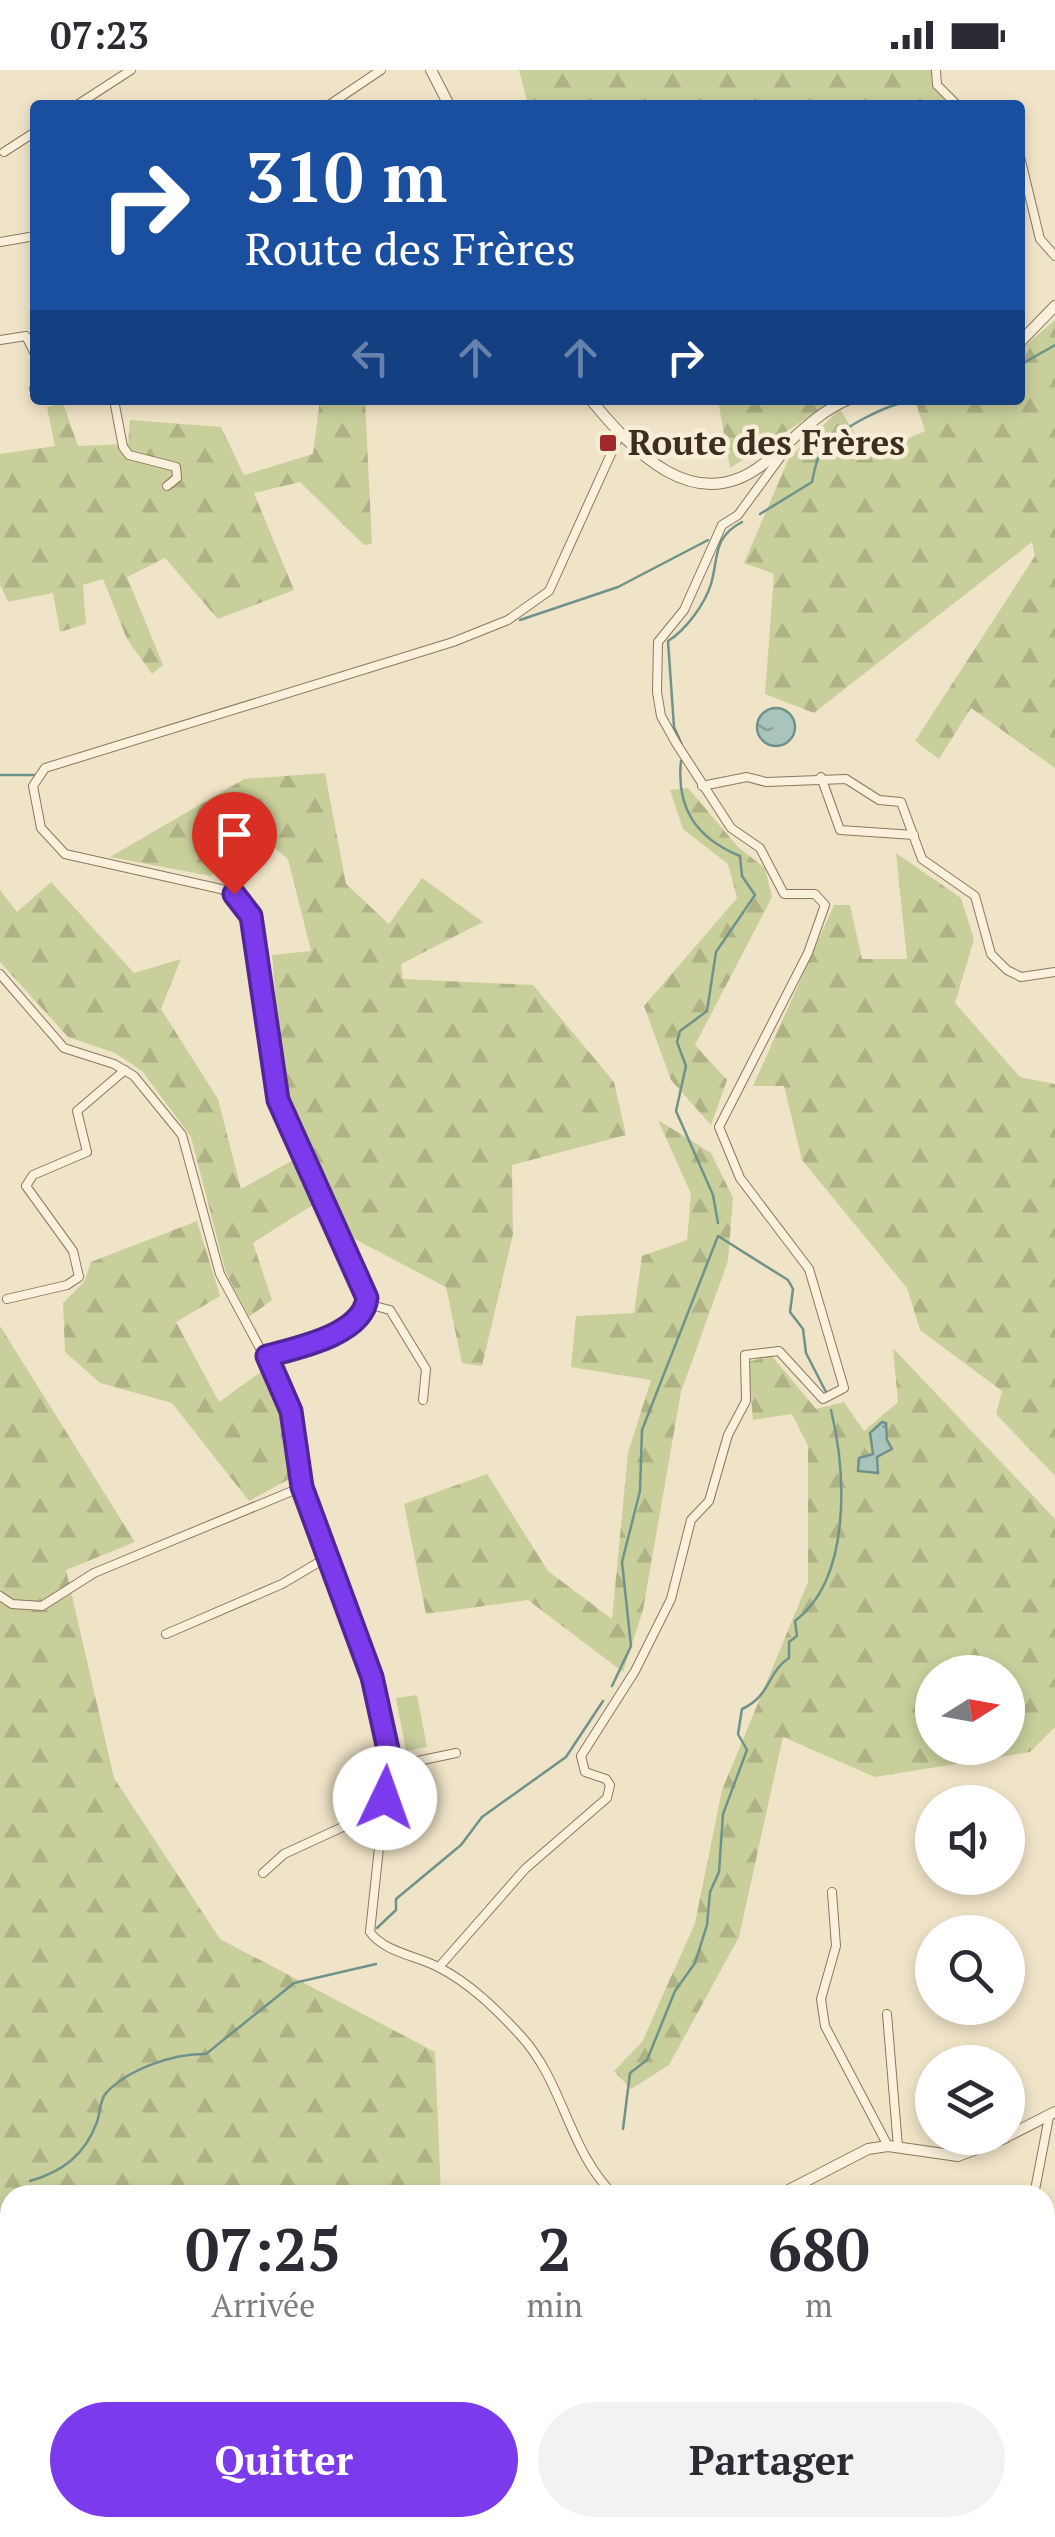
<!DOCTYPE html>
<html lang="fr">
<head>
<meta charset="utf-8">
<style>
	:root { --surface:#fff; --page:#f2f2f3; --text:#2b2b33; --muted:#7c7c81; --accent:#7c3aed }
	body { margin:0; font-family:"PT Serif",serif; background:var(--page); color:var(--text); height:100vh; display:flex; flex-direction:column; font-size:38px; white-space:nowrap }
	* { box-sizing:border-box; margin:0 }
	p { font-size:32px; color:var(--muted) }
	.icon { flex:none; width:55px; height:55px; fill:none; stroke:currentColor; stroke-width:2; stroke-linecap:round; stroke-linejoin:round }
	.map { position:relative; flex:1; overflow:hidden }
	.drawer { position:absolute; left:0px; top:2115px; width:1055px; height:352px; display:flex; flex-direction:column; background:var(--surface); border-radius:30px 30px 0 0; box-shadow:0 5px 15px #0003 }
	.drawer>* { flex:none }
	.banner { position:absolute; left:30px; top:30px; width:995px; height:305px; border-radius:10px; box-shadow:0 5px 15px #0003; background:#1a4fa0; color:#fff; overflow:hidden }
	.needle { width:65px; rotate:79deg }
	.controls { position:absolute; left:915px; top:1585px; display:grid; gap:20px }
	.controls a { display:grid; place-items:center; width:110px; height:110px; border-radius:50%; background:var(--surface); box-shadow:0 5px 15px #0003; font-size:50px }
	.pin { position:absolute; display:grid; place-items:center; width:85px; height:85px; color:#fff; margin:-102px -42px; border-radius:50% 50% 50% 0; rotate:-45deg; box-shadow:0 0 10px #0007 }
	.pin .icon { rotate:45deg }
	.me { position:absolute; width:110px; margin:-55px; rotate:3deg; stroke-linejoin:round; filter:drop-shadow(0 0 8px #0008) }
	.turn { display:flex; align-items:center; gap:35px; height:210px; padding:0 50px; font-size:45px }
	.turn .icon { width:130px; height:130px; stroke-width:2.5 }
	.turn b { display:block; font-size:70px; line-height:85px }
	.lanes { display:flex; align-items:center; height:95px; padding:0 50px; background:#0003; justify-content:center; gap:50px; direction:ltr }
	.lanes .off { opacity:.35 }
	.eta { display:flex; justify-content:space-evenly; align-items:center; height:170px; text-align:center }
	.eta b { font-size:60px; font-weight:700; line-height:70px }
	.action { display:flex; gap:20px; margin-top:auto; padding:20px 50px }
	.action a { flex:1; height:115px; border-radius:60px; background:var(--accent); color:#fff; font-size:40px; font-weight:700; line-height:115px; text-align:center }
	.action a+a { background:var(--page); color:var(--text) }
	.status { display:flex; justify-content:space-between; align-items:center; height:70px; padding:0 50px; background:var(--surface); direction:ltr }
	.status svg { height:28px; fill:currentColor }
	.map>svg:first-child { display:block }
	.forest { fill:url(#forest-firs); fill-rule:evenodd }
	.pitch { fill:#c9cf9b }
	.water { fill:url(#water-ripples); stroke:#6f938a; stroke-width:2.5 }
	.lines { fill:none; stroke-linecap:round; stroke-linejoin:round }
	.stream { stroke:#6f938a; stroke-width:2.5 }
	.minor-casing { stroke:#8d765c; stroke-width:10 }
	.tertiary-casing { stroke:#8d765c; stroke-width:12 }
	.minor { stroke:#faf1dc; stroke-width:8 }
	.tertiary { stroke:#faf1dc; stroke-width:10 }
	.route-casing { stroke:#51269a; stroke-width:25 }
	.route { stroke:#7c3aed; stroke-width:18 }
	.poi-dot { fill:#9e2a2b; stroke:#f7eed8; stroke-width:4 }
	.labels { text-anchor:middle; stroke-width:9; stroke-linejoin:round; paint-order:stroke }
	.poi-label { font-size:35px; font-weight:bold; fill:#3d2e20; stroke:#f7eed8; text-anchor:start }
</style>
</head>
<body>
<div class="status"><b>07:23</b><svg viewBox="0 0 49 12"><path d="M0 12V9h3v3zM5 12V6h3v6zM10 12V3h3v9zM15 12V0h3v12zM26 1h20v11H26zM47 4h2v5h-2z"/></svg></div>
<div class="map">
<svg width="1055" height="2467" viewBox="0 0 1055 2467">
	<defs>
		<pattern id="forest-firs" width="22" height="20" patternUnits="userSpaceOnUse" patternTransform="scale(2.5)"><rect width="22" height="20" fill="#c9cf9b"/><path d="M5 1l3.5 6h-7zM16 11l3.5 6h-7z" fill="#aeb285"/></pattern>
		<pattern id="water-ripples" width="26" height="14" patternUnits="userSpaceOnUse" patternTransform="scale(2.5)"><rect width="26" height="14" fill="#a9c4bc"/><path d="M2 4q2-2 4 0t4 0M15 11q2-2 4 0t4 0" fill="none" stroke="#8ba098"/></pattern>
	</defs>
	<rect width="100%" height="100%" fill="#f0e4c8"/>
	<g class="forest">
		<polygon points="519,0 933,0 931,8 947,35 528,35"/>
		<polygon points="1055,250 1055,698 971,638 939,689 915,671 1035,486 1032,472 814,643 765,624 774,504 744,493 789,388 840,339 868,386 925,361 915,330 1020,330 1020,280"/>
		<polygon points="320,330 365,330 372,474 364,475 300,412 254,423 294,520 218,549 165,488 127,507 163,595 152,604 127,569 103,509 83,515 86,554 60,562 53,523 8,532 0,515 0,384 55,376 47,337 63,333 78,376 128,374 130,350 221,357 244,405 313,384"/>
		<polygon points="718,330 835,330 730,398"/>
		<polygon points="325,703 346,814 389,854 422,808 483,852 401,894 403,909 533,915 614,1012 626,1065 512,1095 513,1164 482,1296 462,1293 446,1217 345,1164 284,1025 272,885 311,881 288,789 256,763 211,806 110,787 244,709"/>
		<polygon points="688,718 738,777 765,798 772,827 695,975 727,1010 711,1055 671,1010 644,936 737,828 728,794 683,759 670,720"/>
		<polygon points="896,783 961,828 974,869 955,933 1020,1007 1055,1014 1055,1406 996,1344 1002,1321 920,1260 907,1218 802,1090 784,1016 753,1016 834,835 850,835 862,889 907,889"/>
		<polygon points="51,812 134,903 181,889 161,939 218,1029 241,1119 295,1089 314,1134 253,1173 272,1230 249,1247 226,1203 191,1067 142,1001 115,983 68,967 0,892 0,820 17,842"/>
		<polygon points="658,1050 711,1083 733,1128 728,1191 681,1322 643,1540 623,1602 528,1530 426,1544 404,1434 487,1404 548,1501 612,1549 628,1383 651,1310 571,1297 576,1246 634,1243 642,1186 687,1170 691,1124"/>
		<polygon points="197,1151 220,1226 176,1252 219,1332 261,1302 283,1338 291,1408 249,1431 172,1333 100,1313 65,1282 63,1233 84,1212 91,1192"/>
		<polygon points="0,1256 135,1472 66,1500 114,1708 220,1869 435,1982 441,2125 10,2125 10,2458 518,2458 521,2466 576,2458 696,2458 697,2467 0,2467"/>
		<path d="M893 1278 1055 1449V1657L1030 1682 875 1707 783 1667 739 1867 669 1995 631 2019 614 2001 642 1972 695 1853 722 1720 808 1512V1376L792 1344 753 1350 748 1292 771 1285 816 1339 844 1332 864 1361 898 1332ZM932 1602H1008V1678H932Z"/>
	</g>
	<polygon class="pitch" points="417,1625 427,1677 406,1681 396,1628"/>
	<g class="water">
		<circle cx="776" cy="657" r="19"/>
		<polygon points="882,1352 886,1353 887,1370 892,1379 877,1387 878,1403 858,1401 859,1388 873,1384 870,1363"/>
	</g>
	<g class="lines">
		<g class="stream">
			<polyline points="1020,295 1055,275"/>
			<path d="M760 444 812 412C814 402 816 389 822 381 838 358 886 335 913 330"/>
			<polyline points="520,550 618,517 708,470"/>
			<path d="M682 675 674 657 668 571C685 561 705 534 711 514 719 487 712 468 742 452"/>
			<path d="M681 691C676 738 696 768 740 786L742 806 755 825 716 882 707 941 680 961 677 972 686 996 676 1041 713 1125 718 1153"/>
			<polyline points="0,705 34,705"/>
			<polyline points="612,1616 631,1576 622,1492 640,1421 642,1360 718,1166 788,1210 793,1219 790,1242 803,1259 806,1283 827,1324"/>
			<polyline points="377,1858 396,1840 396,1829 461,1775 482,1747 566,1687 603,1631"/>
			<path d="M623 2059 630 2003 647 1990 675 1921 695 1893 707 1855 710 1822 719 1802 723 1744 747 1680 738 1664 742 1639C771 1626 767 1602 789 1588V1572L797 1566 795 1551C852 1508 846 1402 831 1340"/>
			<path d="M30 2111C62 2102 85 2085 97 2052 100 2043 100 2029 106 2023 128 1999 175 1983 206 1984L294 1913 376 1894"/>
			<polyline points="1045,2254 1055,2246"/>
			<polyline points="6,2410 10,2410"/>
			<polyline points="195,2467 198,2458"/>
		</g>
		<g class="minor-casing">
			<g id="minor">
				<polyline points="936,0 937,15 957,35"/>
				<polyline points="77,35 131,0"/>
				<polyline points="329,35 381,0"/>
				<polyline points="4,82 35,62"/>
				<polyline points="1020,87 1040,169 1055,186"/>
				<polyline points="0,172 35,166"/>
				<polyline points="0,270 26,266 35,284"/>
				<polyline points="34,319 35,316"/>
				<polyline points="114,330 123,377 129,385 176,397 177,408 167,416"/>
				<polyline points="821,707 840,760 914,765"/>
				<polyline points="702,716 747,707 766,712 846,709 879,730 901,732 922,789 975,826 991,884 1007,900 1021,907 1055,902"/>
				<path d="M0 904 64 978 114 994 134 1006 182 1065 220 1204 289 1332 302 1417 372 1607 389 1684 370 1862C384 1882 417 1886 438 1897 470 1913 497 1940 521 1966 564 2013 568 2080 614 2125"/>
				<polyline points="7,1229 67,1215 79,1207 73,1181 26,1116 33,1105 87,1082 77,1041 125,1000"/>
				<polyline points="367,1234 390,1240 426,1299 423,1330"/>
				<path d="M267 1286C296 1278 363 1265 367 1228L277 1030 251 845 241 830 221 819 65 784 41 758 33 716 45 698 453 572 508 550 549 521 620 364"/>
				<polyline points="0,1526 12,1534 42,1536 94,1503 302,1417"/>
				<polyline points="166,1564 282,1514 326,1488"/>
				<polyline points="389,1697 456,1683"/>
				<polyline points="263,1803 284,1784 347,1755 385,1728"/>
				<polyline points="832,1822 836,1876 821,1929 825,1956 888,2076"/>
				<polyline points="439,1897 525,1799 607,1728 610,1715 606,1709 585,1702 581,1686 635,1601 671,1529 691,1450 709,1431 728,1365 746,1331 745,1285 779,1281 823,1329 844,1318 809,1199 740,1108 719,1057 808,883 825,835 815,824 784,824 760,778 731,758 676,673 661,646 657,622 658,572 684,540 722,455 738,445 787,378"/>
				<polyline points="887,1944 898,2077"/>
				<polyline points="1034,2125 1049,2047"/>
				<polyline points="955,2467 957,2458"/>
			</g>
		</g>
		<g class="tertiary-casing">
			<g id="tertiary">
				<polyline points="431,0 449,35"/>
				<polyline points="1020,272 1055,236"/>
				<path d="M591 330C633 381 694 447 762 395 790 374 814 344 847 330"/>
				<polyline points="1008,2066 1055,2042"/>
				<polyline points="779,2125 868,2079 888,2076 958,2086 1005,2068"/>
				<polyline points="718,2458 720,2467"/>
			</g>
		</g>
		<use href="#minor" class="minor"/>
		<use href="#tertiary" class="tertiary"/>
	</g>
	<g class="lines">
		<g class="route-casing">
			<path id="route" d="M234 824 251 846 278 1030 367 1228C363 1265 296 1278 267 1286L291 1341 302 1417 372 1607 389 1684 385 1728"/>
		</g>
		<use href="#route" class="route"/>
	</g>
	<rect class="poi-dot" x="598" y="363" width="20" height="20" rx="5"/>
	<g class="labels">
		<g class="poi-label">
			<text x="628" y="385">Route des Frères</text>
		</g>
	</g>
</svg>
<div class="controls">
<a><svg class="needle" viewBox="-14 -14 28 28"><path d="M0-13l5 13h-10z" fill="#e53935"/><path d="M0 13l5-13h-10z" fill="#7c7c81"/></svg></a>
<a><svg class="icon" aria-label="sound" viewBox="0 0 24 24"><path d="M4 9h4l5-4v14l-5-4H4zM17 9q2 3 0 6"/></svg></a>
<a><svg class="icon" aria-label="search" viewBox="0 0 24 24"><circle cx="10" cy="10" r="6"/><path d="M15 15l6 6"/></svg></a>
<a><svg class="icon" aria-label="layers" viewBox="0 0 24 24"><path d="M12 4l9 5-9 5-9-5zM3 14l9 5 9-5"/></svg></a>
</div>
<div class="pin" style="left:234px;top:824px;background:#d93025"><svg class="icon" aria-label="arrive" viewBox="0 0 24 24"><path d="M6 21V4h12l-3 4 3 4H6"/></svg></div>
<svg class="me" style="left:385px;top:1728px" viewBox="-20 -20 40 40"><circle r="19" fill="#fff"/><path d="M0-13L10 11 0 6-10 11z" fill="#7c3aed"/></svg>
<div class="banner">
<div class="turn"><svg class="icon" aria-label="right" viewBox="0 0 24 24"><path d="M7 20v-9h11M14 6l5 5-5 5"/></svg><div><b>310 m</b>Route des Frères</div></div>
<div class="lanes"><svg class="icon off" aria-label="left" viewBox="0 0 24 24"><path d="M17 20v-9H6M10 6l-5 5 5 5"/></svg><svg class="icon off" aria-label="ahead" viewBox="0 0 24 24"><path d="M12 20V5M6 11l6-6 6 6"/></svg><svg class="icon off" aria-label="ahead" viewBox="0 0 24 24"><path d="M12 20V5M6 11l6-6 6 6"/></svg><svg class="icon" aria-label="right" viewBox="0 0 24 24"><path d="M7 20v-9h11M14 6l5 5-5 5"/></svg></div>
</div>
<section class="drawer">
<div class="eta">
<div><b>07:25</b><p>Arrivée</p></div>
<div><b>2</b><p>min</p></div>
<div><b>680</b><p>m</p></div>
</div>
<div class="action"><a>Quitter</a><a>Partager</a></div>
</section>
</div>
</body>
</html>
